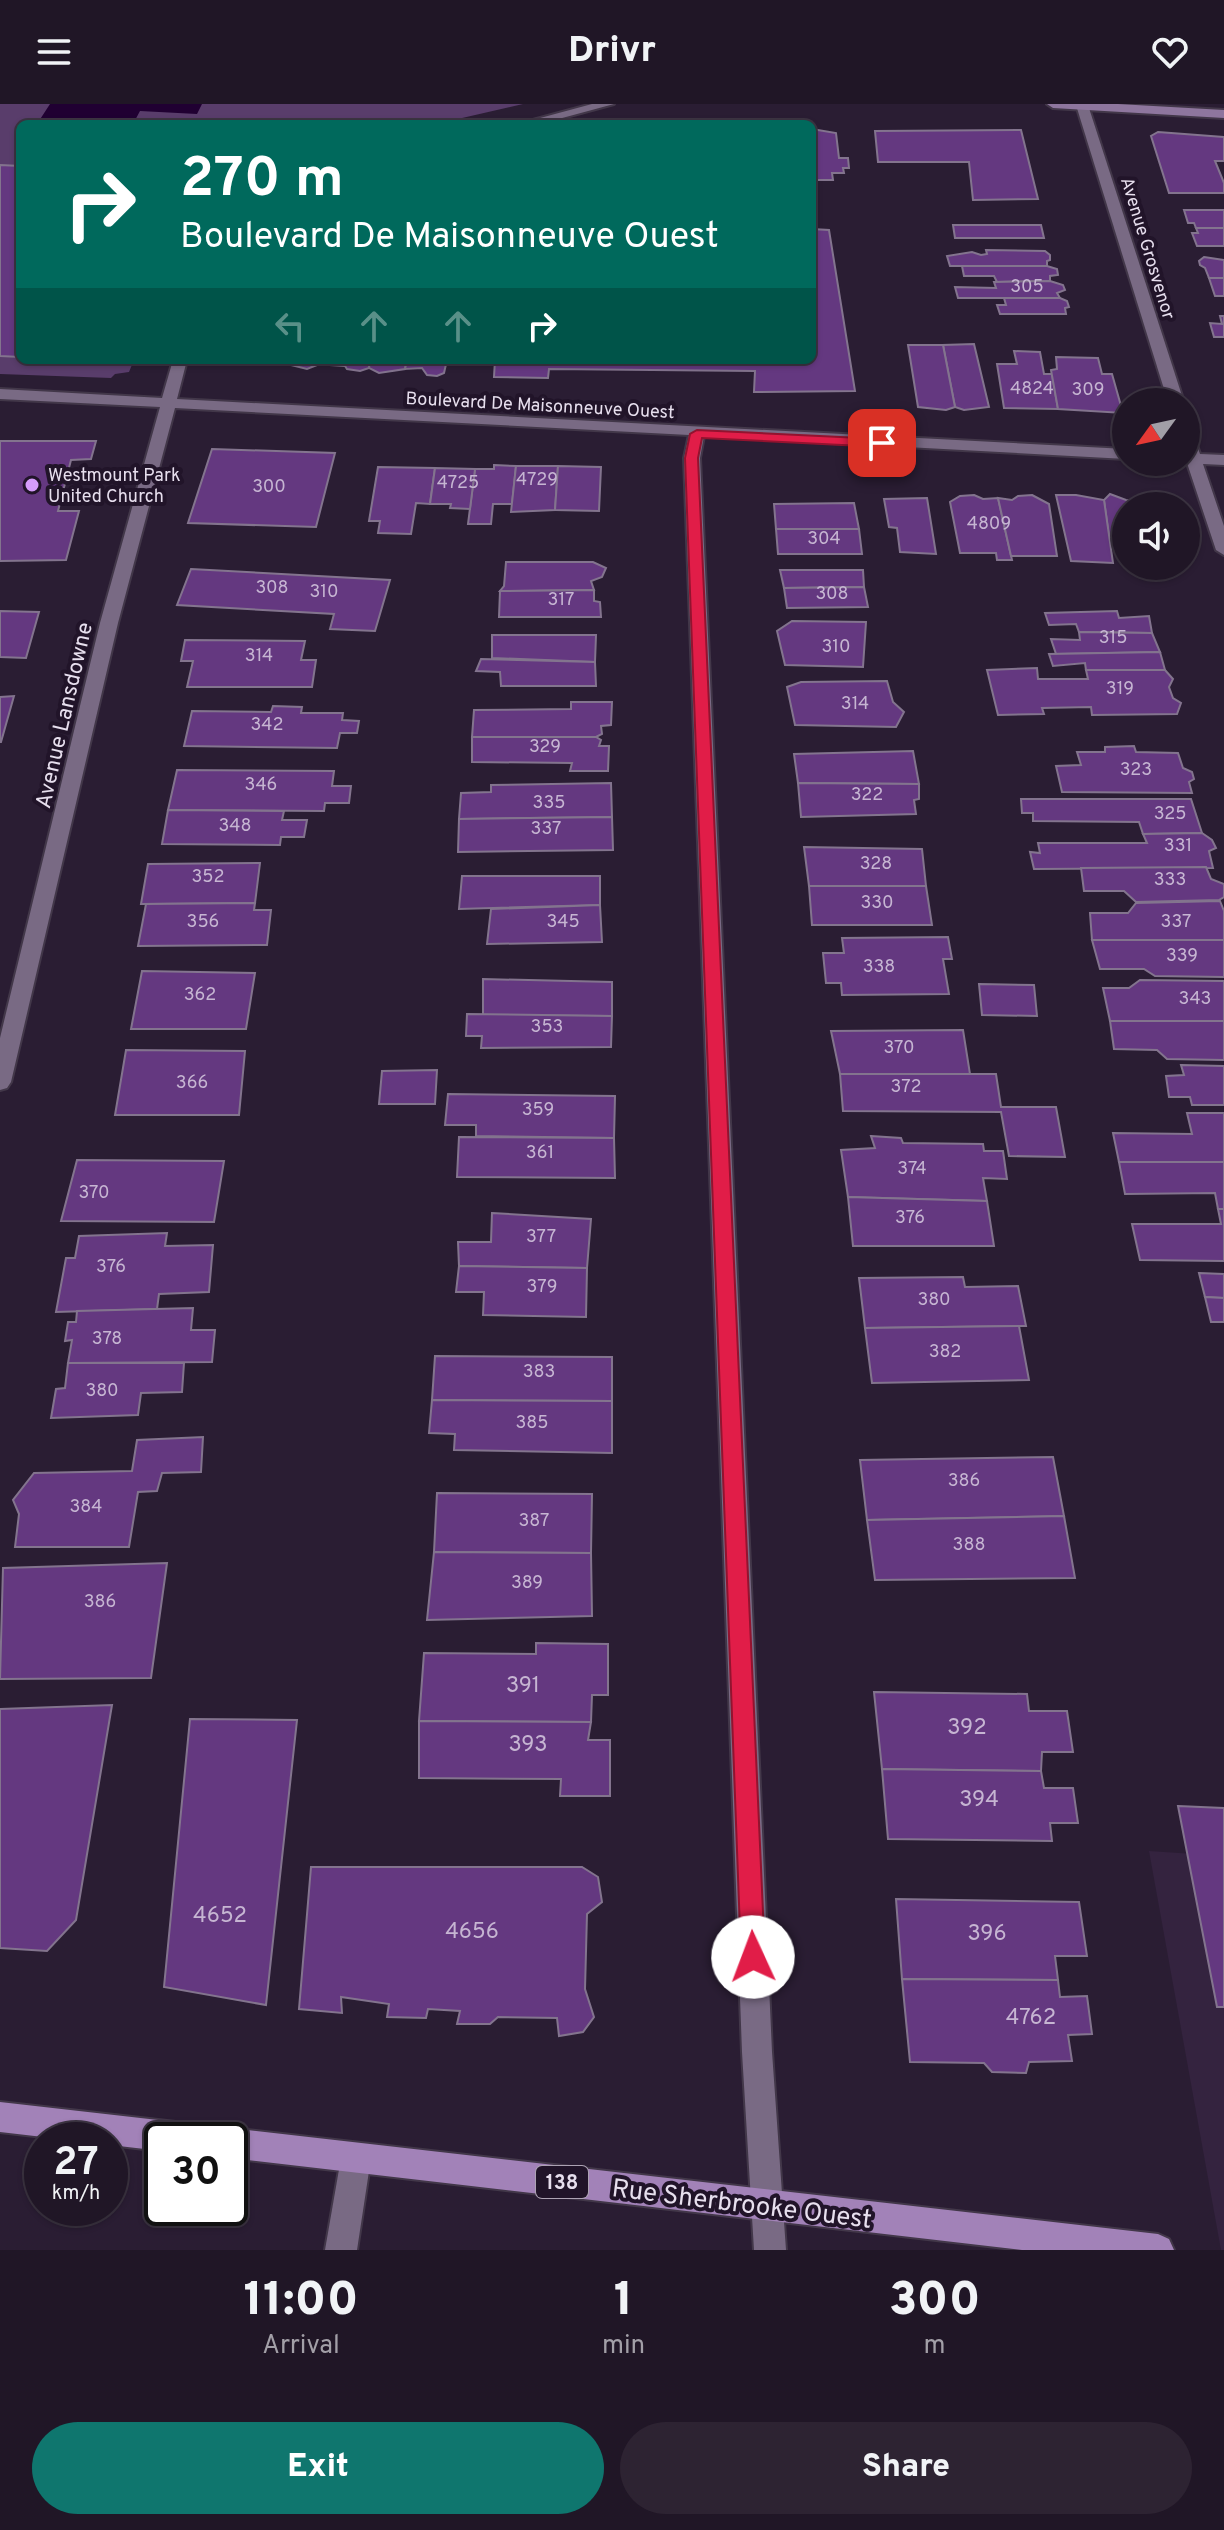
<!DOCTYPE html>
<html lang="en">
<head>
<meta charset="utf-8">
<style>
	:root { --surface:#201626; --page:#2d2332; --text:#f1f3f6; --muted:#a29fa7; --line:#3d3543; --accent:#0f766e }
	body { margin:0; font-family:Overpass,sans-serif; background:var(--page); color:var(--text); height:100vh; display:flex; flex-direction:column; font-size:30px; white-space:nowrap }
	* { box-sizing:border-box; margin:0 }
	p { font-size:26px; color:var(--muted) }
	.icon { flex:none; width:44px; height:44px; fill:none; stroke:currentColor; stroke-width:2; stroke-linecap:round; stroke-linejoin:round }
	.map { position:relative; height:2146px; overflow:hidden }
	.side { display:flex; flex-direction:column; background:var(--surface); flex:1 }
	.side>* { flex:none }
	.hud { position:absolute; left:16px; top:16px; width:800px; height:244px; border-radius:12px; box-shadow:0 2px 6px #0004,0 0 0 2px var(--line); background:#00695c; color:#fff; overflow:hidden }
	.needle { width:52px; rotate:237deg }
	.buttons { position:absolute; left:1112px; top:284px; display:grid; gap:16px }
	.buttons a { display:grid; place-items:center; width:88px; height:88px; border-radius:50%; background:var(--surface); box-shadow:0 2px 6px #0004,0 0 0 2px var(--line); font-size:40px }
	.speed { position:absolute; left:24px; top:2018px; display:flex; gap:16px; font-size:40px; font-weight:700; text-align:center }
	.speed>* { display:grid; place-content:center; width:104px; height:104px; border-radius:50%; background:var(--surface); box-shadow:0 2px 6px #0004,0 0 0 2px var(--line); line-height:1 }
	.speed small { font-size:20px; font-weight:400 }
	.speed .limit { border:4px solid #111; border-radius:12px; background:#fff; color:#111 }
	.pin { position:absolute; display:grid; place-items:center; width:68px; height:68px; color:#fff; margin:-34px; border-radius:16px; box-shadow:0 4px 12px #0006 }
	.me { position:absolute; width:88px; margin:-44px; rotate:358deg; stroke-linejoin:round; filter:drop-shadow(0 0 6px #0008) }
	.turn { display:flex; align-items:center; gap:28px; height:168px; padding:0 32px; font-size:36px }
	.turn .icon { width:104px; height:104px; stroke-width:2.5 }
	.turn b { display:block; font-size:56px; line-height:68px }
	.lanes { display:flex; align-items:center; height:76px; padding:0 32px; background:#0003; justify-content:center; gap:40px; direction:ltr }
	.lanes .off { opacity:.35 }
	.eta { display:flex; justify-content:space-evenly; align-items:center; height:136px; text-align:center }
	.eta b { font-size:48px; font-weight:800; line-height:56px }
	.action { display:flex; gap:16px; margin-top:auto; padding:16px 32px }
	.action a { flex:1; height:92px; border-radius:48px; background:var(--accent); color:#fff; font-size:32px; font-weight:800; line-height:92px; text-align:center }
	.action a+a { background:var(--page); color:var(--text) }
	header { display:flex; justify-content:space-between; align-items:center; height:104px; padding:0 32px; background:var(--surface); font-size:36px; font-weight:800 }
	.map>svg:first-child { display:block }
	.built { fill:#34233f }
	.green { fill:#593d6b }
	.water { fill:#200032 }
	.building { fill:#643880; stroke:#83748e; stroke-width:2 }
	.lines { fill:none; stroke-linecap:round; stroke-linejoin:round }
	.service-casing { stroke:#423749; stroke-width:4 }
	.minor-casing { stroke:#423749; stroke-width:4 }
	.secondary-casing { stroke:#423749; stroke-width:4 }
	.primary-casing { stroke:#423749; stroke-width:4 }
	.service { fill:#796a84; fill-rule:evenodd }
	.minor { fill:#796a84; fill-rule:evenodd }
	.secondary { fill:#8e769e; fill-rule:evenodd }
	.primary { fill:#a282b8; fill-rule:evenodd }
	.route { fill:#e11d48; stroke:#92132f; stroke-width:2 }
	.poi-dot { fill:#d59cfb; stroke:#211429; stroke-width:3 }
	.labels { text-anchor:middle; stroke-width:8; stroke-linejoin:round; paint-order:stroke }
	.far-street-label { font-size:18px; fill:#e7dfee; stroke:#211429 }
	.number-label { font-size:18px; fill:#c6b5d2 }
	.far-poi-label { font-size:18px; fill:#e7dfee; stroke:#211429; text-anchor:start }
	.shield { fill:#211429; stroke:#aca2b3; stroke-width:2 }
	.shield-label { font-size:20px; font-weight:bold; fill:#e7dfee }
	.street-label { font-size:22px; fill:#e7dfee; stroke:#211429 }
	.near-number-label { font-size:22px; fill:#c6b5d2 }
	.near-street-label { font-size:26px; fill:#e7dfee; stroke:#211429 }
</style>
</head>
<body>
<header><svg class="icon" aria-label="menu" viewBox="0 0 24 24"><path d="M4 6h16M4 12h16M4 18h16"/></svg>Drivr<svg class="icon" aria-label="heart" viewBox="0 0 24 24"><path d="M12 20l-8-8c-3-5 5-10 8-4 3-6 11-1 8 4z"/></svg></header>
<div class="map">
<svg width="1224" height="2146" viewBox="0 0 1224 2146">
	<rect width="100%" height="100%" fill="#2a1d33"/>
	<polygon class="built" points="1149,1747 1224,1752 1224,2146 1221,2146"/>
	<polygon class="green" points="0,0 523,0 436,20 20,20 20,256 134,256 129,268 115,270 111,274 0,270"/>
	<polygon class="water" points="50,0 202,0 197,10 140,7 133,20 37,20"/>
	<g class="building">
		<polygon points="812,25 836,29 839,54 848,54 849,64 843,64 844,69 832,69 833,76 813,76 812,78"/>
		<polygon points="1021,26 1038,95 973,96 969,58 878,58 875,27"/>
		<polygon points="1158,28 1224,33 1224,57 1215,57 1224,79 1224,89 1169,89 1151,32"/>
		<polygon points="0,61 20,62 20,253 0,252"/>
		<polygon points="1184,106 1224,106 1224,124 1196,124 1194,119 1188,119"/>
		<polygon points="953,121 1041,121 1044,134 955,134"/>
		<polygon points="1196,124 1224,124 1224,142 1197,142 1192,129 1198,129"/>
		<polygon points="812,125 829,126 855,287 754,288 755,267 549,265 548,274 494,273 495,256 812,256"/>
		<polygon points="986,146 1045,147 1050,151 1050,156 1047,157 1047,162 950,162 947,152 972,148 981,151 987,150"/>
		<polygon points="1204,153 1224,156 1224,174 1209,174 1205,164 1200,161 1199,157"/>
		<polygon points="962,162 1047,162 1057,165 1058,171 1050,172 1050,177 997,178 994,172 964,172"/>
		<polygon points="1209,174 1224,174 1224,192 1215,192"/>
		<polygon points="1050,177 1063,181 1065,186 1057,189 1060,194 958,194 955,183 996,184 994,178"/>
		<polygon points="1004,194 1060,194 1067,197 1069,203 1065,204 1066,210 1000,210 997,201 1006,201"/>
		<polygon points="1220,212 1224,212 1224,233 1214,233 1210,219 1222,220"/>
		<polygon points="974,240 989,303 964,306 955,303 943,241"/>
		<polygon points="908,241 943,241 955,303 946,306 918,303"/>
		<polygon points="1014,247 1040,248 1044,270 1052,270 1058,305 1004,304 997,260 1017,260"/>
		<polygon points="1056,253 1098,254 1102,270 1112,270 1123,309 1058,305 1051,266 1057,265"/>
		<polygon points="234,256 292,256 291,261 232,261"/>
		<polygon points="292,256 333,256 331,261 317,261 307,265 291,261"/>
		<polygon points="333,256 370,256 369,264 360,267 347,265 345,262 331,261"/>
		<polygon points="370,256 407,256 405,265 379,269 369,264"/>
		<polygon points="407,256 447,256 444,269 437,272 427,271 422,264 405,265"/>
		<polygon points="0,337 96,337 91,355 71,356 58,407 79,407 66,456 0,457"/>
		<polygon points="212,345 335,349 316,423 188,419"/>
		<polygon points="494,361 516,362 512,400 493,400 491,420 468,420 475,365 494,365"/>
		<polygon points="516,362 558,362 555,406 511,408"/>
		<polygon points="558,362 601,363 599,407 555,406"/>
		<polygon points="378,363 435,364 430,400 416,399 411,430 378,429 380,417 369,417"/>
		<polygon points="435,364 475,365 470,405 450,404 451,400 430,400"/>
		<polygon points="1110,390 1126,396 1146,397 1147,402 1126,402 1126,440 1123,433 1109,433 1104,396"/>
		<polygon points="974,391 983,395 998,394 1012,456 997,456 996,449 960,449 950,398 960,392"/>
		<polygon points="1032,391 1049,400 1057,452 1011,452 998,394 1012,396 1018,392"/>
		<polygon points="1056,391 1076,391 1104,396 1113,459 1071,457"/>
		<polygon points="927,394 936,450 900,448 897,424 889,423 884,395"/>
		<polygon points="854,399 859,425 776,425 774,400"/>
		<polygon points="776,425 859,425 862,450 778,450"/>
		<polygon points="506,458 593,458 606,464 602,473 591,477 594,486 500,487 504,482"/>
		<polygon points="191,465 390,476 375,527 330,525 334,510 177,501"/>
		<polygon points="780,466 863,466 864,483 784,484"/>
		<polygon points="864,483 868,503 787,504 784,484"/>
		<polygon points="594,486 594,497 600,498 601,513 499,513 500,487"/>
		<polygon points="0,507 39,508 26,554 0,553"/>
		<polygon points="1117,507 1119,514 1149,512 1152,529 1079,528 1076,520 1049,521 1045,509"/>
		<polygon points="792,517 866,518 863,563 785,561 777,527"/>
		<polygon points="1079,528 1152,529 1160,548 1056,550 1051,535 1080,536"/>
		<polygon points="492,531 596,531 595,558 492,554"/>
		<polygon points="185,536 305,537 301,556 316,556 312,583 187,583 193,557 181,557"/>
		<polygon points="1160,548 1165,566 1086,566 1085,559 1053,562 1049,550"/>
		<polygon points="481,555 595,558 596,582 501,582 500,568 476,567"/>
		<polygon points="1037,564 1038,575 1088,575 1086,566 1165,566 1173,575 1169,583 1173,594 1181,599 1177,610 1092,611 1091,603 1042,604 1044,610 998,611 987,566"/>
		<polygon points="887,577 893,598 904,608 896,623 795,621 787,583 801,578"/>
		<polygon points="14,592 1,638 0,638 0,593"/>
		<polygon points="571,598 612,598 611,621 601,622 602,630 596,633 472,633 474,606 571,605"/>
		<polygon points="273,602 302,603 301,609 343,609 342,616 359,617 357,629 340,629 337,644 184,642 192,607 271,608"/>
		<polygon points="472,633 596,633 601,636 599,642 609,642 608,667 570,667 572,659 472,658"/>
		<polygon points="1134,642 1136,648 1178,649 1183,664 1192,668 1194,675 1189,678 1192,689 1062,688 1056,662 1081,661 1077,648 1105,648 1105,643"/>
		<polygon points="913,647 919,680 798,679 794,650"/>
		<polygon points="177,666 334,667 332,682 351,682 349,699 325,699 324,707 168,706"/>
		<polygon points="611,679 612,713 459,715 461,689 491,688 491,681"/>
		<polygon points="798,679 919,680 919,695 914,696 916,710 801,713"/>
		<polygon points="1021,695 1191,695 1202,729 1143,730 1139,718 1033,717 1033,709 1022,709"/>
		<polygon points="168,706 284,707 282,716 307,716 304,733 281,733 280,741 162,740"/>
		<polygon points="612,713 613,746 458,748 459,715"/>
		<polygon points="1202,729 1212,736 1216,744 1209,747 1213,764 1034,765 1030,748 1040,749 1038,739 1147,739 1143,730"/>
		<polygon points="804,743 922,745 926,782 809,782"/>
		<polygon points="260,759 255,799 141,800 148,760"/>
		<polygon points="1206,763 1211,775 1224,780 1224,793 1219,796 1136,798 1124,787 1084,787 1081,764"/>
		<polygon points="462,772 600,772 600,801 459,805"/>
		<polygon points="809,782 926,782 932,821 812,821"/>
		<polygon points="1220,797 1224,807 1224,836 1092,836 1090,809 1128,809 1136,799"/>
		<polygon points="255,799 254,806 271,806 267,841 138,842 146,800"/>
		<polygon points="600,801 602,838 487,840 491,805"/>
		<polygon points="948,833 952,855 943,855 949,890 842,891 841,879 826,879 823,849 844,849 842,834"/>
		<polygon points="1092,836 1224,836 1224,873 1155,872 1144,865 1100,865"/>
		<polygon points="142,867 255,869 246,925 131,925"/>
		<polygon points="483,875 612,878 612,912 483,911"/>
		<polygon points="1140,876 1224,877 1224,917 1110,917 1103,884 1129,884"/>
		<polygon points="979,880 1034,881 1037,912 982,911"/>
		<polygon points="467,910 612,912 611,943 481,944 482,932 466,932"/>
		<polygon points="1110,917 1224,917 1224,956 1167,955 1157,946 1114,945"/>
		<polygon points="963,926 970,970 840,970 831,927"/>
		<polygon points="126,946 245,947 239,1011 115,1011"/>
		<polygon points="1181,961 1224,962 1224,1001 1192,1001 1190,993 1169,993 1166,972 1184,971"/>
		<polygon points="437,966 435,1000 379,1000 382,967"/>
		<polygon points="840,970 996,970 1001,1003 1056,1003 1065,1053 1009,1052 1001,1008 843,1007"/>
		<polygon points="448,990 615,992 614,1034 476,1032 476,1021 445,1021"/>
		<polygon points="1187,1009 1224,1009 1224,1058 1119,1058 1113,1029 1192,1030"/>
		<polygon points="871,1032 901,1034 903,1039 983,1040 984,1047 1003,1047 1007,1075 983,1074 987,1097 848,1093 841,1046 875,1044"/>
		<polygon points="459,1033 614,1034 615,1074 457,1073"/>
		<polygon points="77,1056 224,1057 214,1118 61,1117"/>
		<polygon points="1119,1058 1224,1058 1224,1105 1218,1105 1215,1089 1125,1090"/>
		<polygon points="848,1093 987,1097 994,1142 853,1142"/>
		<polygon points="1218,1105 1224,1105 1224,1157 1140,1156 1132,1120 1221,1120"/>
		<polygon points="492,1109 591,1115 587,1164 459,1162 458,1138 491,1138"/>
		<polygon points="167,1129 165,1142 213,1141 209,1188 159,1190 157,1205 56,1208 66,1154 75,1154 79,1132"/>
		<polygon points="459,1162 587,1164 586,1213 483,1211 484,1188 456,1188"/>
		<polygon points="1199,1169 1224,1170 1224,1194 1205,1193"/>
		<polygon points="963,1173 965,1183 1018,1182 1026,1222 865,1224 859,1174"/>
		<polygon points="1205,1193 1224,1194 1224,1218 1211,1218"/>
		<polygon points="193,1204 191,1226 215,1226 212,1258 68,1259 72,1236 65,1237 68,1218 76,1218 77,1207"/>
		<polygon points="1019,1222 1029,1276 872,1279 865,1224"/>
		<polygon points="435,1252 612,1253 612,1297 432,1296"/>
		<polygon points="68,1259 184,1259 182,1288 141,1289 138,1311 51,1314 56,1285 65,1284"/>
		<polygon points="432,1296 612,1297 612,1349 454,1346 455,1330 429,1329"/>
		<polygon points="203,1333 201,1368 162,1369 157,1387 138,1388 129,1443 15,1443 19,1410 13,1396 34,1369 132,1367 137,1336"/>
		<polygon points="1053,1353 1064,1412 867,1416 860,1356"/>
		<polygon points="437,1389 592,1390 591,1449 434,1448"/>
		<polygon points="1064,1412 1075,1474 875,1476 867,1416"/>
		<polygon points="434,1448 591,1449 592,1512 427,1516"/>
		<polygon points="167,1459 151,1574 0,1575 3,1464"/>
		<polygon points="536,1539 608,1540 608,1591 592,1591 591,1618 419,1617 424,1549 536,1550"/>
		<polygon points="874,1588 1027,1590 1029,1607 1067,1607 1073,1648 1042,1648 1041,1667 882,1665"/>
		<polygon points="112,1601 76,1816 47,1847 0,1844 0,1605"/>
		<polygon points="190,1615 297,1616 266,1901 164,1883"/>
		<polygon points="419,1617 591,1618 588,1636 610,1636 610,1692 560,1692 561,1675 419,1674"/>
		<polygon points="882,1665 1041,1667 1044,1684 1073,1684 1078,1719 1050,1719 1052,1737 888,1735"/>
		<polygon points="1178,1702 1224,1704 1224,1903 1217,1903"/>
		<polygon points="311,1763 582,1763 598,1773 602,1798 587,1810 585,1885 594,1913 583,1928 559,1932 557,1914 498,1913 490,1920 457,1920 460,1907 428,1905 426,1914 387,1913 389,1900 341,1893 342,1909 299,1905"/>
		<polygon points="896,1795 1079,1798 1087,1852 1055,1852 1058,1876 902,1875"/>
		<polygon points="902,1875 1058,1876 1060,1893 1087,1892 1092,1930 1068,1931 1072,1957 1029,1958 1026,1969 992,1968 984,1959 910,1958"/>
	</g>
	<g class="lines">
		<g class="service-casing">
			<polygon id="service" points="356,2039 367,2043 371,2054 357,2146 325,2146 341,2054 345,2043"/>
		</g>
		<g class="minor-casing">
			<g id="minor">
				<polygon points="592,0 614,0 540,20 518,20"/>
				<polygon points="1076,1 1088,1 1184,298 1168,298"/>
				<polygon points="173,256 187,256 177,295 1126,345 1126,355 704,332 700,354 772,1948 786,2146 754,2146 742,1948 684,354 689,331 175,304 118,519 11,978 7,984 0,986 0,934 100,519 160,303 0,295 0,285 162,294"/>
				<polygon points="1186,328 1194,333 1200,350 1224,351 1224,361 1203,360 1224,422 1224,451 1216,446 1187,359 1183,358 1186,358"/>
			</g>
		</g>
		<g class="secondary-casing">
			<polygon id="secondary" points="1047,0 1118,0 1224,6 1224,14 1053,4"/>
		</g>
		<g class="primary-casing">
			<polygon id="primary" points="0,1998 202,2021 213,2025 217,2035 219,2028 230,2024 1158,2130 1169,2135 1174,2146 1022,2146 230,2054 230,2036 162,2036 162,2047 110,2041 110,2036 69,2036 0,2028"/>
		</g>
		<use href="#service" class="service"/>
		<use href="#minor" class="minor"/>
		<use href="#secondary" class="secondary"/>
		<use href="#primary" class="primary"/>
	</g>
	<polygon class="route" points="697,326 882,335 888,339 882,343 702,334 698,354 765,1853 762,1861 753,1865 745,1861 741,1853 685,354 690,330"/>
	<circle class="poi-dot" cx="32" cy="381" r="8"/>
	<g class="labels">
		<g class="far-street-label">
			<text transform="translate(1148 144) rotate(73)" y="6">Avenue Grosvenor</text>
			<text transform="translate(540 301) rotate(3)" y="6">Boulevard De Maisonneuve Ouest</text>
		</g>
		<g class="number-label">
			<text x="1027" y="188">305</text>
			<text x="1032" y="290">4824</text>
			<text x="1088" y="291">309</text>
			<text x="537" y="381">4729</text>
			<text x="458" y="384">4725</text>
			<text x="269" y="388">300</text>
			<text x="989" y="425">4809</text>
			<text x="824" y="440">304</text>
			<text x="272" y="489">308</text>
			<text x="324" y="493">310</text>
			<text x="832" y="495">308</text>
			<text x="561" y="501">317</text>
			<text x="1113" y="539">315</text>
			<text x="836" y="548">310</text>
			<text x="259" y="557">314</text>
			<text x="1120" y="590">319</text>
			<text x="855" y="605">314</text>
			<text x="267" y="626">342</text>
			<text x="545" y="648">329</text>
			<text x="1136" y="671">323</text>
			<text x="261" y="686">346</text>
			<text x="867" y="696">322</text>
			<text x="549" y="704">335</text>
			<text x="1170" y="715">325</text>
			<text x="235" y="727">348</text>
			<text x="546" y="730">337</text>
			<text x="1178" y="747">331</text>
			<text x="876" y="765">328</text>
			<text x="208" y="778">352</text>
			<text x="1170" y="781">333</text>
			<text x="877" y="804">330</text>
			<text x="203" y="823">356</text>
			<text x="563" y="823">345</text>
			<text x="1176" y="823">337</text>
			<text x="1182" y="857">339</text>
			<text x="879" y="868">338</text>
			<text x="200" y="896">362</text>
			<text x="1195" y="900">343</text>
			<text x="547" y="928">353</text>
			<text x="899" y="949">370</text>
			<text x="192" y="984">366</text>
			<text x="906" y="988">372</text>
			<text x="538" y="1011">359</text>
			<text x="540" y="1054">361</text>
			<text x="912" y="1070">374</text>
			<text x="94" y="1094">370</text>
			<text x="910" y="1119">376</text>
			<text x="541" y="1138">377</text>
			<text x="111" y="1168">376</text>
			<text x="542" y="1188">379</text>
			<text x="934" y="1201">380</text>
			<text x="107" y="1240">378</text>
			<text x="945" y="1253">382</text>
			<text x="539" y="1273">383</text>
			<text x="102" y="1292">380</text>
			<text x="532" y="1324">385</text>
			<text x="964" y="1382">386</text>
			<text x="86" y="1408">384</text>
			<text x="534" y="1422">387</text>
			<text x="969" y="1446">388</text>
			<text x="527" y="1484">389</text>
			<text x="100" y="1503">386</text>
		</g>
		<g class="far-poi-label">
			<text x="48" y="377">Westmount Park<tspan x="48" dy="21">United Church</tspan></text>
		</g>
		<rect class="shield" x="536" y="2062" width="52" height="32" rx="6"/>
		<g class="shield-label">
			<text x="562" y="2085">138</text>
		</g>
		<g class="street-label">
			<text transform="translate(63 611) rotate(-77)" y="8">Avenue Lansdowne</text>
		</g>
		<g class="near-number-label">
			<text x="523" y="1588">391</text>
			<text x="967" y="1630">392</text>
			<text x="528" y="1647">393</text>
			<text x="979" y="1702">394</text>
			<text x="220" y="1818">4652</text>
			<text x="472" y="1834">4656</text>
			<text x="987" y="1836">396</text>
			<text x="1031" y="1920">4762</text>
		</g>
		<g class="near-street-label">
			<text transform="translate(742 2099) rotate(7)" y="9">Rue Sherbrooke Ouest</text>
		</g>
	</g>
</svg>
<div class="buttons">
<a><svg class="needle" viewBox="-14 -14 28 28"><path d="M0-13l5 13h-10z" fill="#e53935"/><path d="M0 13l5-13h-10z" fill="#a29fa7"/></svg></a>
<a><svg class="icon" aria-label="sound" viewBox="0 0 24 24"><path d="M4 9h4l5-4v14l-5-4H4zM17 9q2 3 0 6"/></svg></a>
</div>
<div class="speed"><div>27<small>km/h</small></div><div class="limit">30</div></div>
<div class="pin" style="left:882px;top:339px;background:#d93025"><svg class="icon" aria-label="arrive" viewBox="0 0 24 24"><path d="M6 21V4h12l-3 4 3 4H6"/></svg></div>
<svg class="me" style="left:753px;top:1853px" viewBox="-20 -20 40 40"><circle r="19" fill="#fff"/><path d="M0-13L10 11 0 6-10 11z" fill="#e11d48"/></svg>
<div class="hud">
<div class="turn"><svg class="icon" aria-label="right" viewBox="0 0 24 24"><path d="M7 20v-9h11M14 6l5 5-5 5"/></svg><div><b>270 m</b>Boulevard De Maisonneuve Ouest</div></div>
<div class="lanes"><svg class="icon off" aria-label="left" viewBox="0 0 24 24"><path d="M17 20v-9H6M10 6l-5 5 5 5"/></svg><svg class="icon off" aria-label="ahead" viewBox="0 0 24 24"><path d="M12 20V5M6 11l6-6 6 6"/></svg><svg class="icon off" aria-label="ahead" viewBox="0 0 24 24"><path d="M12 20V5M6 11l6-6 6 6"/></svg><svg class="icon" aria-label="right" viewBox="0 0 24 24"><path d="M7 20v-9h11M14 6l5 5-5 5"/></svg></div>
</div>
</div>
<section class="side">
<div class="eta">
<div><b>11:00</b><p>Arrival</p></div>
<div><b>1</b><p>min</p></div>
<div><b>300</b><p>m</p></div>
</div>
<div class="action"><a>Exit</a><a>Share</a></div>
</section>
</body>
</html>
